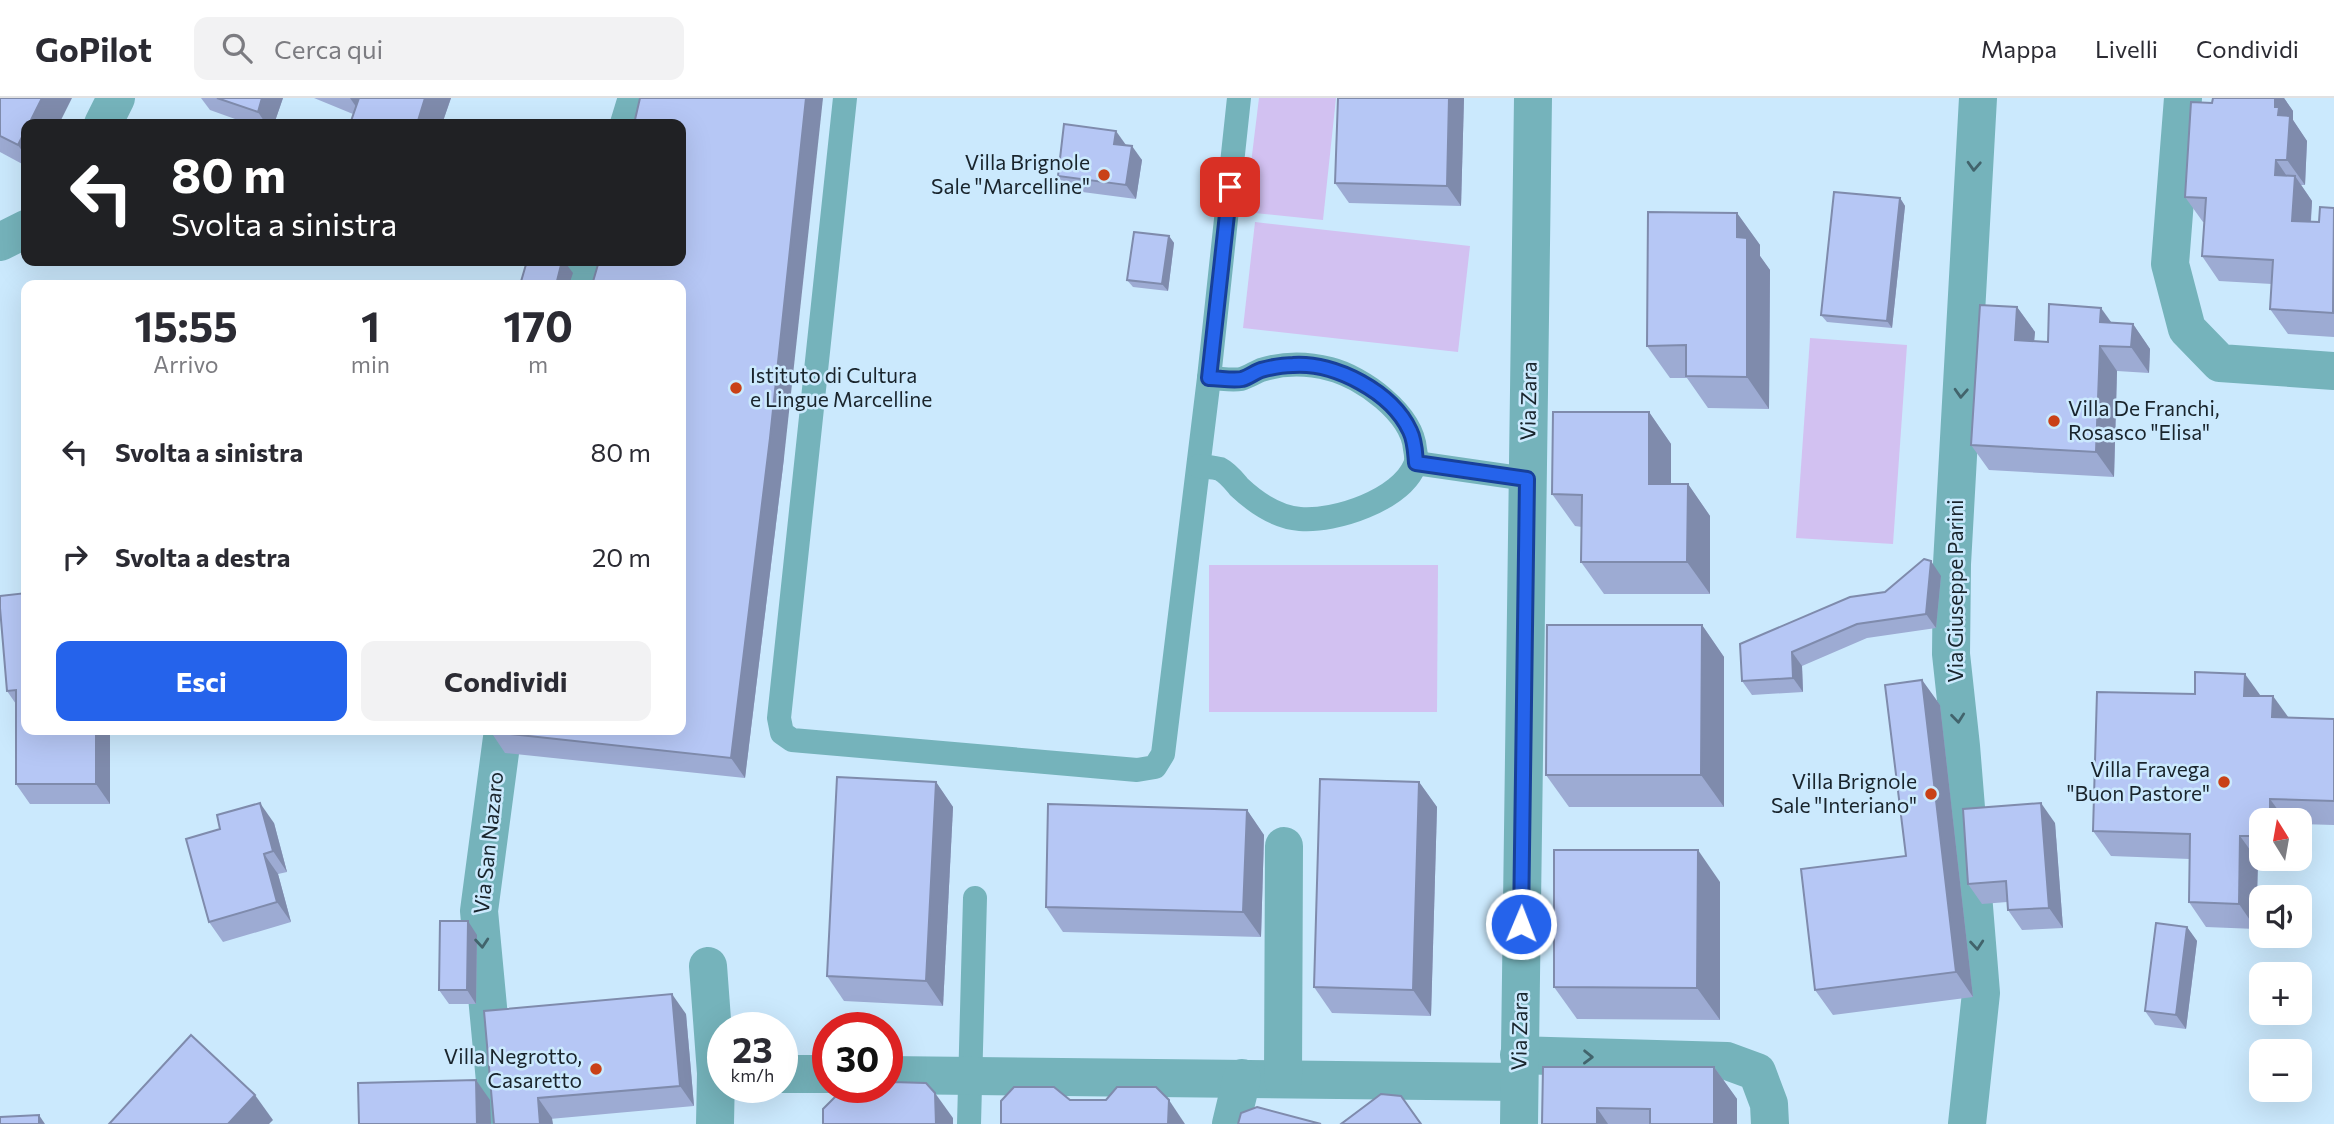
<!DOCTYPE html>
<html lang="it">
<head>
<meta charset="utf-8">
<style>
	:root { --surface:#fff; --page:#f2f2f3; --text:#2b2b33; --muted:#7c7c81; --line:#e1e1e2; --accent:#2563eb }
	body { margin:0; font-family:Commissioner,sans-serif; background:var(--page); color:var(--text); height:100vh; display:flex; flex-direction:column; font-size:26px; white-space:nowrap }
	* { box-sizing:border-box; margin:0 }
	p { font-size:23px; color:var(--muted) }
	.icon { flex:none; width:38px; height:38px; fill:none; stroke:currentColor; stroke-width:2; stroke-linecap:round; stroke-linejoin:round }
	.map { position:relative; flex:1; overflow:hidden }
	.panel { position:absolute; left:21px; top:182px; width:665px; height:455px; display:flex; flex-direction:column; background:var(--surface); border-radius:14px; box-shadow:0 7px 28px #0002 }
	.panel>* { flex:none }
	.banner { position:absolute; left:21px; top:21px; width:665px; height:147px; border-radius:14px; box-shadow:0 7px 28px #0002; background:#202124; color:#fff; overflow:hidden }
	.needle { width:46px; rotate:349deg }
	.buttons { position:absolute; left:2249px; top:710px; display:grid; gap:14px }
	.buttons a { display:grid; place-items:center; width:63px; height:63px; border-radius:14px; background:var(--surface); box-shadow:0 7px 28px #0002; font-size:35px }
	.speed { position:absolute; left:707px; top:914px; display:flex; gap:14px; font-size:35px; font-weight:700; text-align:center }
	.speed>* { display:grid; place-content:center; width:91px; height:91px; border-radius:50%; background:var(--surface); box-shadow:0 7px 28px #0002; line-height:1 }
	.speed small { font-size:18px; font-weight:400 }
	.speed .limit { border:10px solid #d22; background:#fff; color:#111 }
	.pin { position:absolute; display:grid; place-items:center; width:60px; height:60px; color:#fff; margin:-30px; border-radius:14px; box-shadow:0 4px 10px #0006 }
	.me { position:absolute; width:77px; margin:-38px; rotate:1deg; stroke-linejoin:round; filter:drop-shadow(0 0 5px #0008) }
	.turn { display:flex; align-items:center; gap:24px; height:147px; padding:0 35px; font-size:32px }
	.turn .icon { width:91px; height:91px; stroke-width:2.5 }
	.turn b { display:block; font-size:49px; line-height:60px }
	.eta { display:flex; justify-content:space-evenly; align-items:center; height:119px; text-align:center }
	.eta b { font-size:42px; font-weight:700; line-height:49px }
	.cta { display:flex; gap:14px; margin-top:auto; padding:14px 35px }
	.cta a { flex:1; height:80px; border-radius:14px; background:var(--accent); color:#fff; font-size:28px; font-weight:700; line-height:80px; text-align:center }
	.cta a+a { background:var(--page); color:var(--text) }
	ul { padding:0; list-style:none }
	li { display:flex; align-items:center; gap:21px; height:105px; padding:0 35px }
	li div { flex:1 }
	li b { display:block; font-size:26px }
	li em { font-style:normal }
	header { display:flex; align-items:center; gap:42px; box-sizing:border-box; height:98px; padding:0 35px; background:var(--surface); border-bottom:2px solid var(--line) }
	header strong { font-size:33px }
	nav { display:flex; gap:38px; margin-inline-start:auto; font-size:24px }
	.search { width:490px; height:63px; background:var(--page); display:flex; align-items:center; gap:18px; box-sizing:border-box; padding:0 24px; border-radius:14px; color:var(--muted); font-size:26px }
	.map>svg:first-child { display:block }
	.green { fill:#d2c1f1 }
	.lines { fill:none; stroke-linecap:round; stroke-linejoin:round }
	.service { stroke:#75b3bb; stroke-width:24 }
	.minor { stroke:#75b3bb; stroke-width:38 }
	.wall { fill:#9dabd3 }
	.shaded-wall { fill:#7f8bac }
	.building { fill:#b6c7f5; stroke:#7f8bac; stroke-width:2 }
	.oneway { stroke:#42646c }
	.route-casing { stroke:#184099; stroke-width:18 }
	.route { stroke:#2563eb; stroke-width:12 }
	.poi-dot { fill:#c94117; stroke:#cbe9fd; stroke-width:2.5 }
	.labels { text-anchor:middle; stroke-width:5; stroke-linejoin:round; paint-order:stroke }
	.poi-label { font-size:21px; fill:#19242c; stroke:#cbe9fd; text-anchor:end }
	.street-label { font-size:21px; fill:#19242c; stroke:#cbe9fd }
</style>
</head>
<body>
<header>
<strong>GoPilot</strong>
<div class="search"><svg class="icon" aria-label="search" viewBox="0 0 24 24"><circle cx="10" cy="10" r="6"/><path d="M15 15l6 6"/></svg>Cerca qui</div>
<nav><a>Mappa</a><a>Livelli</a><a>Condividi</a></nav>
</header>
<div class="map">
<svg width="2334" height="1026" viewBox="0 0 2334 1026">
	<rect width="100%" height="100%" fill="#cbe9fd"/>
	<g class="green">
		<polygon points="1259,0 1336,0 1323,122 1245,114"/>
		<polygon points="1255,124 1470,148 1458,254 1243,230"/>
		<polygon points="1810,240 1907,247 1893,446 1796,440"/>
		<polygon points="1209,467 1438,467 1437,614 1209,614"/>
	</g>
	<g class="lines">
		<g class="service">
			<polyline points="845,0 779,620 782,635 792,642 1137,672 1155,669 1163,656 1209,280 1239,0"/>
			<polyline points="1416,365 1527,381"/>
			<path d="M1199 368C1205 369 1214 369 1220 371 1228 375 1234 383 1239 389 1256 405 1276 419 1300 421 1335 424 1401 402 1415 367 1417 362 1416 356 1415 351 1412 315 1362 279 1330 271 1307 265 1283 265 1261 272 1254 275 1248 279 1241 281 1231 283 1220 280 1209 280"/>
			<polyline points="969,1026 975,800"/>
		</g>
		<g class="minor">
			<polyline points="2183,0 2170,166 2187,231 2220,265 2334,273"/>
			<polyline points="103,26 116,0"/>
			<polyline points="629,26 637,0"/>
			<polyline points="0,144 26,131"/>
			<polyline points="580,187 588,163"/>
			<polyline points="708,868 716,975"/>
			<polyline points="1519,957 1727,963 1757,974 1769,1006 1770,1026"/>
			<polyline points="782,976 828,976"/>
			<polyline points="887,977 1519,984"/>
			<polyline points="1283,981 1284,748"/>
			<polyline points="499,1026 479,813 503,632"/>
			<polyline points="715,1026 716,975 723,975"/>
			<polyline points="1231,1026 1242,980"/>
			<polyline points="1519,1026 1533,0"/>
			<polyline points="1967,1026 1981,895 1961,648 1951,556 1952,466 1978,0"/>
		</g>
	</g>
	<g class="wall">
		<polygon points="0,0 26,26 26,68 0,54"/>
		<polygon points="201,0 283,0 274,26 249,26 210,12"/>
		<polygon points="314,0 451,0 442,26 350,26 353,16"/>
		<polygon points="1464,0 1461,108 1349,105 1335,85"/>
		<polygon points="2213,0 2284,0 2293,13 2293,22 2307,43 2305,87 2301,87 2312,103 2311,124 2319,124 2334,110 2334,239 2288,236 2270,211 2272,186 2219,183 2202,158 2204,124 2203,124 2185,99 2212,5"/>
		<polygon points="1126,47 1142,62 1136,101 1067,92 1058,78"/>
		<polygon points="1900,100 1905,108 1892,230 1827,224 1821,217"/>
		<polygon points="1737,115 1760,147 1760,158 1770,172 1769,311 1708,310 1687,280 1670,280 1647,248"/>
		<polygon points="1169,138 1174,145 1168,193 1133,189 1127,182"/>
		<polygon points="2017,209 2035,234 2034,243 2048,244 2112,225 2133,226 2150,251 2149,275 2117,273 2114,379 1989,372 1971,347"/>
		<polygon points="1649,314 1671,346 1671,386 1688,386 1710,418 1710,496 1604,496 1581,464 1582,429 1575,428 1552,396"/>
		<polygon points="784,360 745,680 505,655 491,634"/>
		<polygon points="1941,478 1936,530 1867,540 1802,568 1803,594 1752,597 1742,583 1885,494"/>
		<polygon points="0,510 110,632 110,706 30,706 16,686 16,606 7,593"/>
		<polygon points="1702,527 1724,559 1724,709 1569,709 1546,677"/>
		<polygon points="1922,582 1940,607 1973,899 1833,917 1815,892 1906,758"/>
		<polygon points="2261,598 2288,620 2334,621 2334,727 2300,726 2300,723 2261,723 2261,761 2287,761 2287,763 2258,763 2256,831 2206,829 2189,804 2190,761 2111,758 2093,733"/>
		<polygon points="936,684 953,709 943,908 844,903 827,878"/>
		<polygon points="1419,684 1437,709 1431,918 1332,915 1314,889"/>
		<polygon points="1247,712 1264,737 1261,839 1063,834 1046,809"/>
		<polygon points="274,725 287,774 278,776 291,824 223,844 209,824"/>
		<polygon points="2055,725 2063,830 2022,832 2008,812 2007,804 1982,806 1968,786"/>
		<polygon points="1720,784 1720,922 1577,921 1554,889"/>
		<polygon points="2187,829 2197,843 2186,931 2155,927 2145,913"/>
		<polygon points="477,837 476,906 449,906 439,892"/>
		<polygon points="686,916 694,1008 494,1026"/>
		<polygon points="1714,969 1737,1001 1737,1026 1542,1026"/>
	</g>
	<g class="shaded-wall">
		<polygon points="42,0 72,0 59,26 29,26"/>
		<polygon points="262,0 283,0 274,26 266,26 258,14"/>
		<polygon points="350,0 372,0 364,20"/>
		<polygon points="425,0 451,0 442,26 417,26"/>
		<polygon points="806,0 823,0 784,360 745,680 731,660"/>
		<polygon points="1449,0 1464,0 1461,108 1447,88"/>
		<polygon points="2275,0 2284,0 2293,13 2293,22 2307,43 2305,87 2287,62 2278,17 2275,9"/>
		<polygon points="26,31 26,59 18,47"/>
		<polygon points="1116,33 1126,47 1114,46"/>
		<polygon points="1132,48 1142,62 1136,101 1126,87"/>
		<polygon points="2276,62 2293,87 2275,77"/>
		<polygon points="2295,78 2312,103 2309,148 2292,123"/>
		<polygon points="1900,100 1905,108 1892,230 1887,223"/>
		<polygon points="1737,115 1760,147 1760,158 1770,172 1769,311 1747,279 1737,139"/>
		<polygon points="1169,138 1174,145 1168,193 1162,186"/>
		<polygon points="562,163 564,163 573,175 569,187 556,187"/>
		<polygon points="2017,209 2035,234 2032,267 2015,242"/>
		<polygon points="2101,210 2119,235 2100,224"/>
		<polygon points="2133,226 2150,251 2149,275 2131,249"/>
		<polygon points="2100,248 2117,273 2114,379 2096,354"/>
		<polygon points="1649,314 1671,346 1671,418 1649,386"/>
		<polygon points="1688,386 1710,418 1710,496 1687,464"/>
		<polygon points="1931,463 1941,478 1936,530 1926,516"/>
		<polygon points="1702,527 1724,559 1724,709 1701,677"/>
		<polygon points="1792,554 1802,568 1803,594 1793,580"/>
		<polygon points="2245,576 2263,601 2244,598"/>
		<polygon points="1922,582 1940,607 1973,899 1956,874"/>
		<polygon points="2273,598 2291,623 2272,619"/>
		<polygon points="96,632 110,632 110,706 96,686"/>
		<polygon points="936,684 953,709 943,908 926,883"/>
		<polygon points="1419,684 1437,709 1431,918 1413,892"/>
		<polygon points="2270,701 2286,723 2270,723"/>
		<polygon points="260,705 274,725 287,774 273,753"/>
		<polygon points="2041,705 2055,725 2063,830 2049,810"/>
		<polygon points="1247,712 1264,737 1261,839 1243,814"/>
		<polygon points="2240,738 2258,763 2256,831 2239,806"/>
		<polygon points="1698,752 1720,784 1720,922 1697,890"/>
		<polygon points="264,756 278,776 291,824 277,804"/>
		<polygon points="468,823 477,837 476,906 467,892"/>
		<polygon points="2187,829 2197,843 2186,931 2176,917"/>
		<polygon points="672,896 686,916 694,1008 680,988"/>
		<polygon points="1714,969 1737,1001 1737,1026 1714,1026"/>
		<polygon points="476,982 490,1002 491,1026 477,1026"/>
		<polygon points="935,995 953,1020 953,1026 936,1026"/>
		<polygon points="255,997 273,1022 269,1026 228,1026"/>
		<polygon points="538,1000 552,1020 553,1026 540,1026"/>
		<polygon points="1169,1002 1185,1026 1168,1026"/>
		<polygon points="1597,1010 1608,1026 1597,1026"/>
		<polygon points="39,1017 45,1026 39,1026"/>
	</g>
	<g class="building">
		<polygon points="0,0 42,0 29,26 26,26 26,31 18,47 0,38"/>
		<polygon points="217,0 262,0 258,14"/>
		<polygon points="359,0 425,0 417,26 350,26"/>
		<polygon points="640,0 806,0 770,340 731,660 491,634 491,632 681,632 681,187 592,187 599,163 681,163 681,26 634,26"/>
		<polygon points="1338,0 1449,0 1447,88 1335,85"/>
		<polygon points="2213,0 2275,0 2275,9 2279,9 2278,17 2290,18 2287,62 2276,62 2275,77 2295,78 2292,123 2319,124 2320,109 2334,110 2333,215 2270,211 2273,162 2202,158 2206,100 2185,99 2191,4 2212,5"/>
		<polygon points="1064,26 1116,33 1114,46 1132,48 1126,87 1058,78"/>
		<polygon points="1834,94 1900,100 1887,223 1821,217"/>
		<polygon points="1648,114 1737,115 1737,139 1747,140 1747,279 1686,278 1686,247 1647,248"/>
		<polygon points="1134,134 1169,138 1162,186 1127,182"/>
		<polygon points="527,163 562,163 556,187 520,187"/>
		<polygon points="2049,206 2101,210 2100,224 2133,226 2131,249 2100,248 2096,354 1971,347 1980,207 2017,209 2015,242 2048,244"/>
		<polygon points="1553,314 1649,314 1649,386 1688,386 1687,464 1581,464 1582,397 1552,396"/>
		<polygon points="1924,461 1931,463 1926,516 1857,526 1792,554 1793,580 1742,583 1740,546 1850,499 1885,494"/>
		<polygon points="26,495 26,632 96,632 96,686 16,686 16,592 7,593 0,510 0,498"/>
		<polygon points="1547,527 1702,527 1701,677 1546,677"/>
		<polygon points="2195,574 2245,576 2244,598 2273,598 2272,619 2334,621 2334,703 2270,701 2270,723 2261,723 2261,738 2240,738 2239,806 2189,804 2190,736 2093,733 2097,594 2195,596"/>
		<polygon points="1922,582 1956,874 1815,892 1801,771 1906,758 1885,587"/>
		<polygon points="837,679 936,684 926,883 827,878"/>
		<polygon points="1320,681 1419,684 1413,892 1314,889"/>
		<polygon points="260,705 273,753 264,756 277,804 209,824 186,741 220,731 217,717"/>
		<polygon points="2041,705 2049,810 2008,812 2006,783 1968,786 1963,711"/>
		<polygon points="1048,706 1247,712 1243,814 1046,809"/>
		<polygon points="1554,752 1698,752 1697,890 1554,889"/>
		<polygon points="440,823 468,823 467,892 439,892"/>
		<polygon points="2156,825 2187,829 2176,917 2145,913"/>
		<polygon points="672,896 680,988 538,1000 540,1026 494,1026 484,913"/>
		<polygon points="191,937 255,997 228,1026 109,1026"/>
		<polygon points="1543,969 1714,969 1714,1026 1650,1026 1650,1011 1597,1010 1597,1026 1542,1026"/>
		<polygon points="476,982 477,1026 359,1026 358,985"/>
		<polygon points="892,984 926,985 935,995 936,1026 823,1026 823,1011 840,994 881,995"/>
		<polygon points="1014,989 1054,989 1070,1002 1106,1002 1117,989 1156,989 1169,1002 1168,1026 1001,1026 1001,1003"/>
		<polygon points="1381,996 1401,998 1421,1026 1341,1026"/>
		<polygon points="1257,1009 1321,1026 1238,1026 1241,1015"/>
		<polygon points="39,1017 39,1026 0,1026 0,1019"/>
	</g>
	<defs><path id="oneway-chevron" d="M-2-3.5L2.5 0L-2 3.5" fill="none" stroke-width="1.6" stroke-linecap="round" stroke-linejoin="round" transform="scale(1.75)"/></defs>
	<g class="oneway">
		<use href="#oneway-chevron" transform="translate(1974 68) rotate(93)"/>
		<use href="#oneway-chevron" transform="translate(1961 295) rotate(93)"/>
		<use href="#oneway-chevron" transform="translate(1958 620) rotate(84)"/>
		<use href="#oneway-chevron" transform="translate(482 845) rotate(85)"/>
		<use href="#oneway-chevron" transform="translate(1977 847) rotate(85)"/>
		<use href="#oneway-chevron" transform="translate(1588 959) rotate(1)"/>
	</g>
	<g class="lines">
		<g class="route-casing">
			<path id="route" d="M1230 89 1209 280C1220 280 1232 283 1242 281 1249 279 1255 274 1261 272 1272 269 1283 267 1293 267 1335 264 1392 294 1410 333 1415 343 1415 354 1416 365L1527 381 1521 826"/>
		</g>
		<use href="#route" class="route"/>
	</g>
	<g class="poi-dot">
		<circle cx="1104" cy="77" r="7"/>
		<circle cx="736" cy="290" r="7"/>
		<circle cx="2054" cy="323" r="7"/>
		<circle cx="2224" cy="684" r="7"/>
		<circle cx="1931" cy="696" r="7"/>
		<circle cx="596" cy="971" r="7"/>
	</g>
	<g class="labels">
		<g class="poi-label">
			<text x="1090" y="72">Villa Brignole<tspan x="1090" dy="24">Sale "Marcelline"</tspan></text>
			<text x="750" y="285" text-anchor="start">Istituto di Cultura<tspan x="750" dy="24">e Lingue Marcelline</tspan></text>
			<text x="2068" y="318" text-anchor="start">Villa De Franchi,<tspan x="2068" dy="24">Rosasco "Elisa"</tspan></text>
			<text x="2210" y="679">Villa Fravega<tspan x="2210" dy="24">"Buon Pastore"</tspan></text>
			<text x="1917" y="691">Villa Brignole<tspan x="1917" dy="24">Sale "Interiano"</tspan></text>
			<text x="582" y="966">Villa Negrotto,<tspan x="582" dy="24">Casaretto</tspan></text>
		</g>
		<g class="street-label">
			<text transform="translate(1529 303) rotate(-89)" y="7">Via Zara</text>
			<text transform="translate(1956 493) rotate(-90)" y="7">Via Giuseppe Parini</text>
			<text transform="translate(489 745) rotate(-84)" y="7">Via San Nazaro</text>
			<text transform="translate(1520 933) rotate(-89)" y="7">Via Zara</text>
		</g>
	</g>
</svg>
<div class="buttons">
<a><svg class="needle" viewBox="-14 -14 28 28"><path d="M0-13l5 13h-10z" fill="#e53935"/><path d="M0 13l5-13h-10z" fill="#7c7c81"/></svg></a>
<a><svg class="icon" aria-label="sound" viewBox="0 0 24 24"><path d="M4 9h4l5-4v14l-5-4H4zM17 9q2 3 0 6"/></svg></a>
<a>+</a>
<a>−</a>
</div>
<div class="speed"><div>23<small>km/h</small></div><div class="limit">30</div></div>
<div class="pin" style="left:1230px;top:89px;background:#d93025"><svg class="icon" aria-label="arrive" viewBox="0 0 24 24"><path d="M6 21V4h12l-3 4 3 4H6"/></svg></div>
<svg class="me" style="left:1521px;top:826px" viewBox="-20 -20 40 40"><circle r="17" fill="#2563eb" stroke="#fff" stroke-width="3"/><path d="M0-11L8 9 0 5-8 9z" fill="#fff"/></svg>
<div class="banner">
<div class="turn"><svg class="icon" aria-label="left" viewBox="0 0 24 24"><path d="M17 20v-9H6M10 6l-5 5 5 5"/></svg><div><b>80 m</b>Svolta a sinistra</div></div>
</div>
<section class="panel">
<div class="eta">
<div><b>15:55</b><p>Arrivo</p></div>
<div><b>1</b><p>min</p></div>
<div><b>170</b><p>m</p></div>
</div>
<ul>
<li><svg class="icon" aria-label="left" viewBox="0 0 24 24"><path d="M17 20v-9H6M10 6l-5 5 5 5"/></svg><div><b>Svolta a sinistra</b></div><em>80 m</em></li>
<li><svg class="icon" aria-label="right" viewBox="0 0 24 24"><path d="M7 20v-9h11M14 6l5 5-5 5"/></svg><div><b>Svolta a destra</b></div><em>20 m</em></li>
</ul>
<div class="cta"><a>Esci</a><a>Condividi</a></div>
</section>
</div>
</body>
</html>
